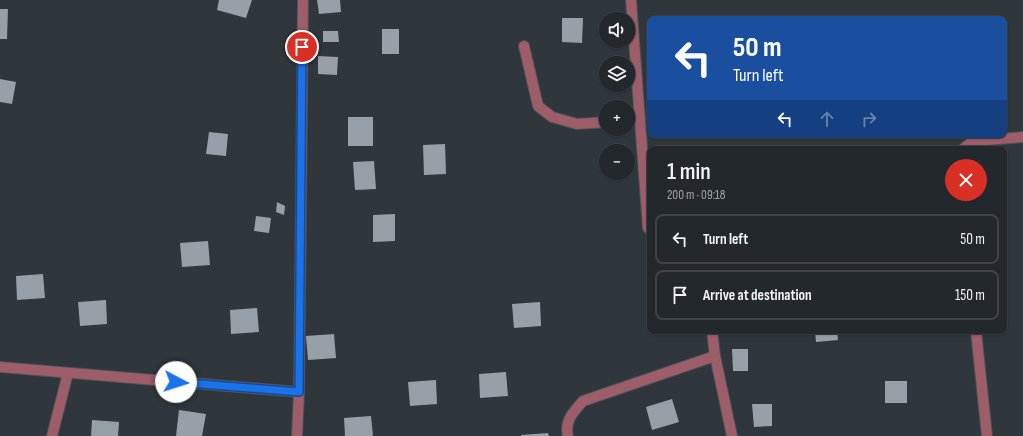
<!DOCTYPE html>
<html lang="en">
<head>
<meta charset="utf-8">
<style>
	:root { --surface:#23282d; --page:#2f3439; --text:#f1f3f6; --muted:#a3a6aa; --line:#404449 }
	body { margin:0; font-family:"Sofia Sans Condensed",sans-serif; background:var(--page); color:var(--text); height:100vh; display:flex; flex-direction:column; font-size:15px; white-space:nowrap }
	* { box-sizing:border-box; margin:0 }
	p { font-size:13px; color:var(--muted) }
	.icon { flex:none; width:22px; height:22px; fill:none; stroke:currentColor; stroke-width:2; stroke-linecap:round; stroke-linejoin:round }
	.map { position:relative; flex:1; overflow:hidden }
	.side { position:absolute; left:647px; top:146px; width:360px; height:188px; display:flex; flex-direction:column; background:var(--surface); border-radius:8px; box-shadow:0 1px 3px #0004,0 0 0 1px var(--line) }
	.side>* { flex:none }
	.guide { position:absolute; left:647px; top:16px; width:360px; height:122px; border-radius:8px; box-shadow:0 1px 3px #0004,0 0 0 1px var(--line); background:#1a4fa0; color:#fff; overflow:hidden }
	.controls { position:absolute; left:599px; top:12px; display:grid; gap:8px }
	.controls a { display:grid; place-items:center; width:36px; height:36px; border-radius:50%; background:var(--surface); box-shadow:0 1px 3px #0004,0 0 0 1px var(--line); font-size:20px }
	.pin { position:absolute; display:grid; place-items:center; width:34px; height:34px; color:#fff; margin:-17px; border:2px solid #fff; border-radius:50%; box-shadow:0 1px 4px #0007 }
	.me { position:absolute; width:44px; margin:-22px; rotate:95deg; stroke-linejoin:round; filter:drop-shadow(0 0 3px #0008) }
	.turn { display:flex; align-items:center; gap:14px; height:84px; padding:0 20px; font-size:18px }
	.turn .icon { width:52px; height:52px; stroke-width:2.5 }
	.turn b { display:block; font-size:28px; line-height:34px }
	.lanes { display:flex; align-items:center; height:38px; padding:0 20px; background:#0003; justify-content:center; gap:20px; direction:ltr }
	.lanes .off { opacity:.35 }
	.round { display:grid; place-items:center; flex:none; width:42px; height:42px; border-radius:21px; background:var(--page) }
	.summary { display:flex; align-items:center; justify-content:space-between; height:68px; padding:0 20px }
	h1 { font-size:24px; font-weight:600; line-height:30px }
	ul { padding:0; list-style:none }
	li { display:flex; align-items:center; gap:12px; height:50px; margin:0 8px 6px; padding:0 12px; border:2px solid var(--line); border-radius:8px }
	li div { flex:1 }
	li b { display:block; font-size:15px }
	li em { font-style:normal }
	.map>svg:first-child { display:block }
	.building { fill:#98a0a7 }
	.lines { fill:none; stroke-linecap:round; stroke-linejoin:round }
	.street-casing { stroke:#4c5358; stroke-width:12 }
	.street { stroke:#9d5d69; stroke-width:10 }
	.route-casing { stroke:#114b97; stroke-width:10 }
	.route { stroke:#1a73e8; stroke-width:7 }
</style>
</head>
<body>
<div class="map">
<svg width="1023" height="436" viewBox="0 0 1023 436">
	<rect width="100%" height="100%" fill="#2f363c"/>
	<g class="building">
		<polygon points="219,0 252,0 246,18 217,10"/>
		<polygon points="317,0 340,0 341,12 319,14"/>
		<polygon points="0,9 8,9 7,39 0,39"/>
		<polygon points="873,16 896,17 896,19 872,19"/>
		<polygon points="562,18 583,18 582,43 562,42"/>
		<rect x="382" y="29" width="17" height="25"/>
		<polygon points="323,31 338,31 339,42 323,42"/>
		<polygon points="318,56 338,57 337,75 318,74"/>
		<polygon points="0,79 16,82 12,104 0,102"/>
		<rect x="348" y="117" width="25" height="29"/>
		<polygon points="209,132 228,134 226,156 206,154"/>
		<polygon points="445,144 446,174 424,175 423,145"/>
		<polygon points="374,161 376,189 355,190 353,162"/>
		<polygon points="277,202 285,206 284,215 276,212"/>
		<polygon points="395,214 395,241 373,242 373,215"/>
		<polygon points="256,216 271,218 269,233 254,231"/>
		<polygon points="208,241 210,265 182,267 180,243"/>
		<polygon points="43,274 45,298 17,300 16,276"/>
		<polygon points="106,300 107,324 80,326 78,302"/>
		<polygon points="540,302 541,326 514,328 512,304"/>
		<polygon points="257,308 259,332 231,334 230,310"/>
		<polygon points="815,331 837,331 838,340 816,342"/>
		<polygon points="334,334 336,358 308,360 306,336"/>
		<polygon points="732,349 748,349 748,371 733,371"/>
		<polygon points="506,372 508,396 480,398 479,374"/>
		<polygon points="436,380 437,404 410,406 408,382"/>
		<rect x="885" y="381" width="22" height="22"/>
		<polygon points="672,399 679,422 652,430 646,407"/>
		<polygon points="752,404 772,404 772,426 754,427"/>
		<polygon points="179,410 206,414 202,436 176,436"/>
		<polygon points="371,416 373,436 345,436 344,418"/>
		<polygon points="92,420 119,422 118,436 91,436"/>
		<polygon points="548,433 549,436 521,436 521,435"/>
	</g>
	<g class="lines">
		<g class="street-casing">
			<g id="street">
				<polyline points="631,0 648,228 650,230"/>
				<polyline points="524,46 538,106 552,117 577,124 606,122"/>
				<polyline points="628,120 640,119"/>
				<polyline points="963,149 973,141 1023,137"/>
				<polyline points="712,331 715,356 732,436"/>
				<polyline points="976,331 987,436"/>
				<polyline points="0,367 299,392"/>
				<polyline points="52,436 68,373"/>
				<polyline points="297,436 299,392 303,0"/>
				<path d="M568 436C564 421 574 411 583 401L715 356"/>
			</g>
		</g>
		<use href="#street" class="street"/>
	</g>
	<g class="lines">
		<g class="route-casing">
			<polyline id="route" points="176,382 299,392 302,47"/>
		</g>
		<use href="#route" class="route"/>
	</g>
</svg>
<div class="controls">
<a><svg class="icon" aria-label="sound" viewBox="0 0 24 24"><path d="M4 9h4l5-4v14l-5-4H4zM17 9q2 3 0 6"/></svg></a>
<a><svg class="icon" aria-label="layers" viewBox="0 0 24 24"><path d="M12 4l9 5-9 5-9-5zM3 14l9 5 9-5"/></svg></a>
<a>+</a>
<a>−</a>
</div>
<div class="pin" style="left:302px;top:47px;background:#d93025"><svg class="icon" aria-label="arrive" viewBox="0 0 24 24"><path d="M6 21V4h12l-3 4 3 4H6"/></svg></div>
<svg class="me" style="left:176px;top:382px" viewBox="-20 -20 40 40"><circle r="19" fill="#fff"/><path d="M0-13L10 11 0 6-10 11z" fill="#1a73e8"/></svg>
<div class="guide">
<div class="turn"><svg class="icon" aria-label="left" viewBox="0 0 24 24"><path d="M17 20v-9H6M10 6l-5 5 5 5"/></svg><div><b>50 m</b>Turn left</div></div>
<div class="lanes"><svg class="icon" aria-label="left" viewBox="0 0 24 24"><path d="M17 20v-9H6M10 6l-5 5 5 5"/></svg><svg class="icon off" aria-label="ahead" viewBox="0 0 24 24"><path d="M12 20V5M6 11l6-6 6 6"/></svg><svg class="icon off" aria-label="right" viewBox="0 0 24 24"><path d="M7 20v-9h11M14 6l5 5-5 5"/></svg></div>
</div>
<section class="side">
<div class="summary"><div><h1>1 min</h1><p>200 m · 09:18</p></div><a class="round" style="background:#d93025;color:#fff"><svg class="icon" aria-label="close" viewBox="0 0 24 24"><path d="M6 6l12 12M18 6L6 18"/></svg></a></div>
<ul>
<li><svg class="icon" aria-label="left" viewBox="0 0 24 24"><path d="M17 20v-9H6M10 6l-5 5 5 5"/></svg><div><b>Turn left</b></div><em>50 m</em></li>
<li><svg class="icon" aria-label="arrive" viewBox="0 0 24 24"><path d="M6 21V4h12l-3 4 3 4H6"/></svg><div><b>Arrive at destination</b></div><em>150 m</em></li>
</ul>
</section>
</div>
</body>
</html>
